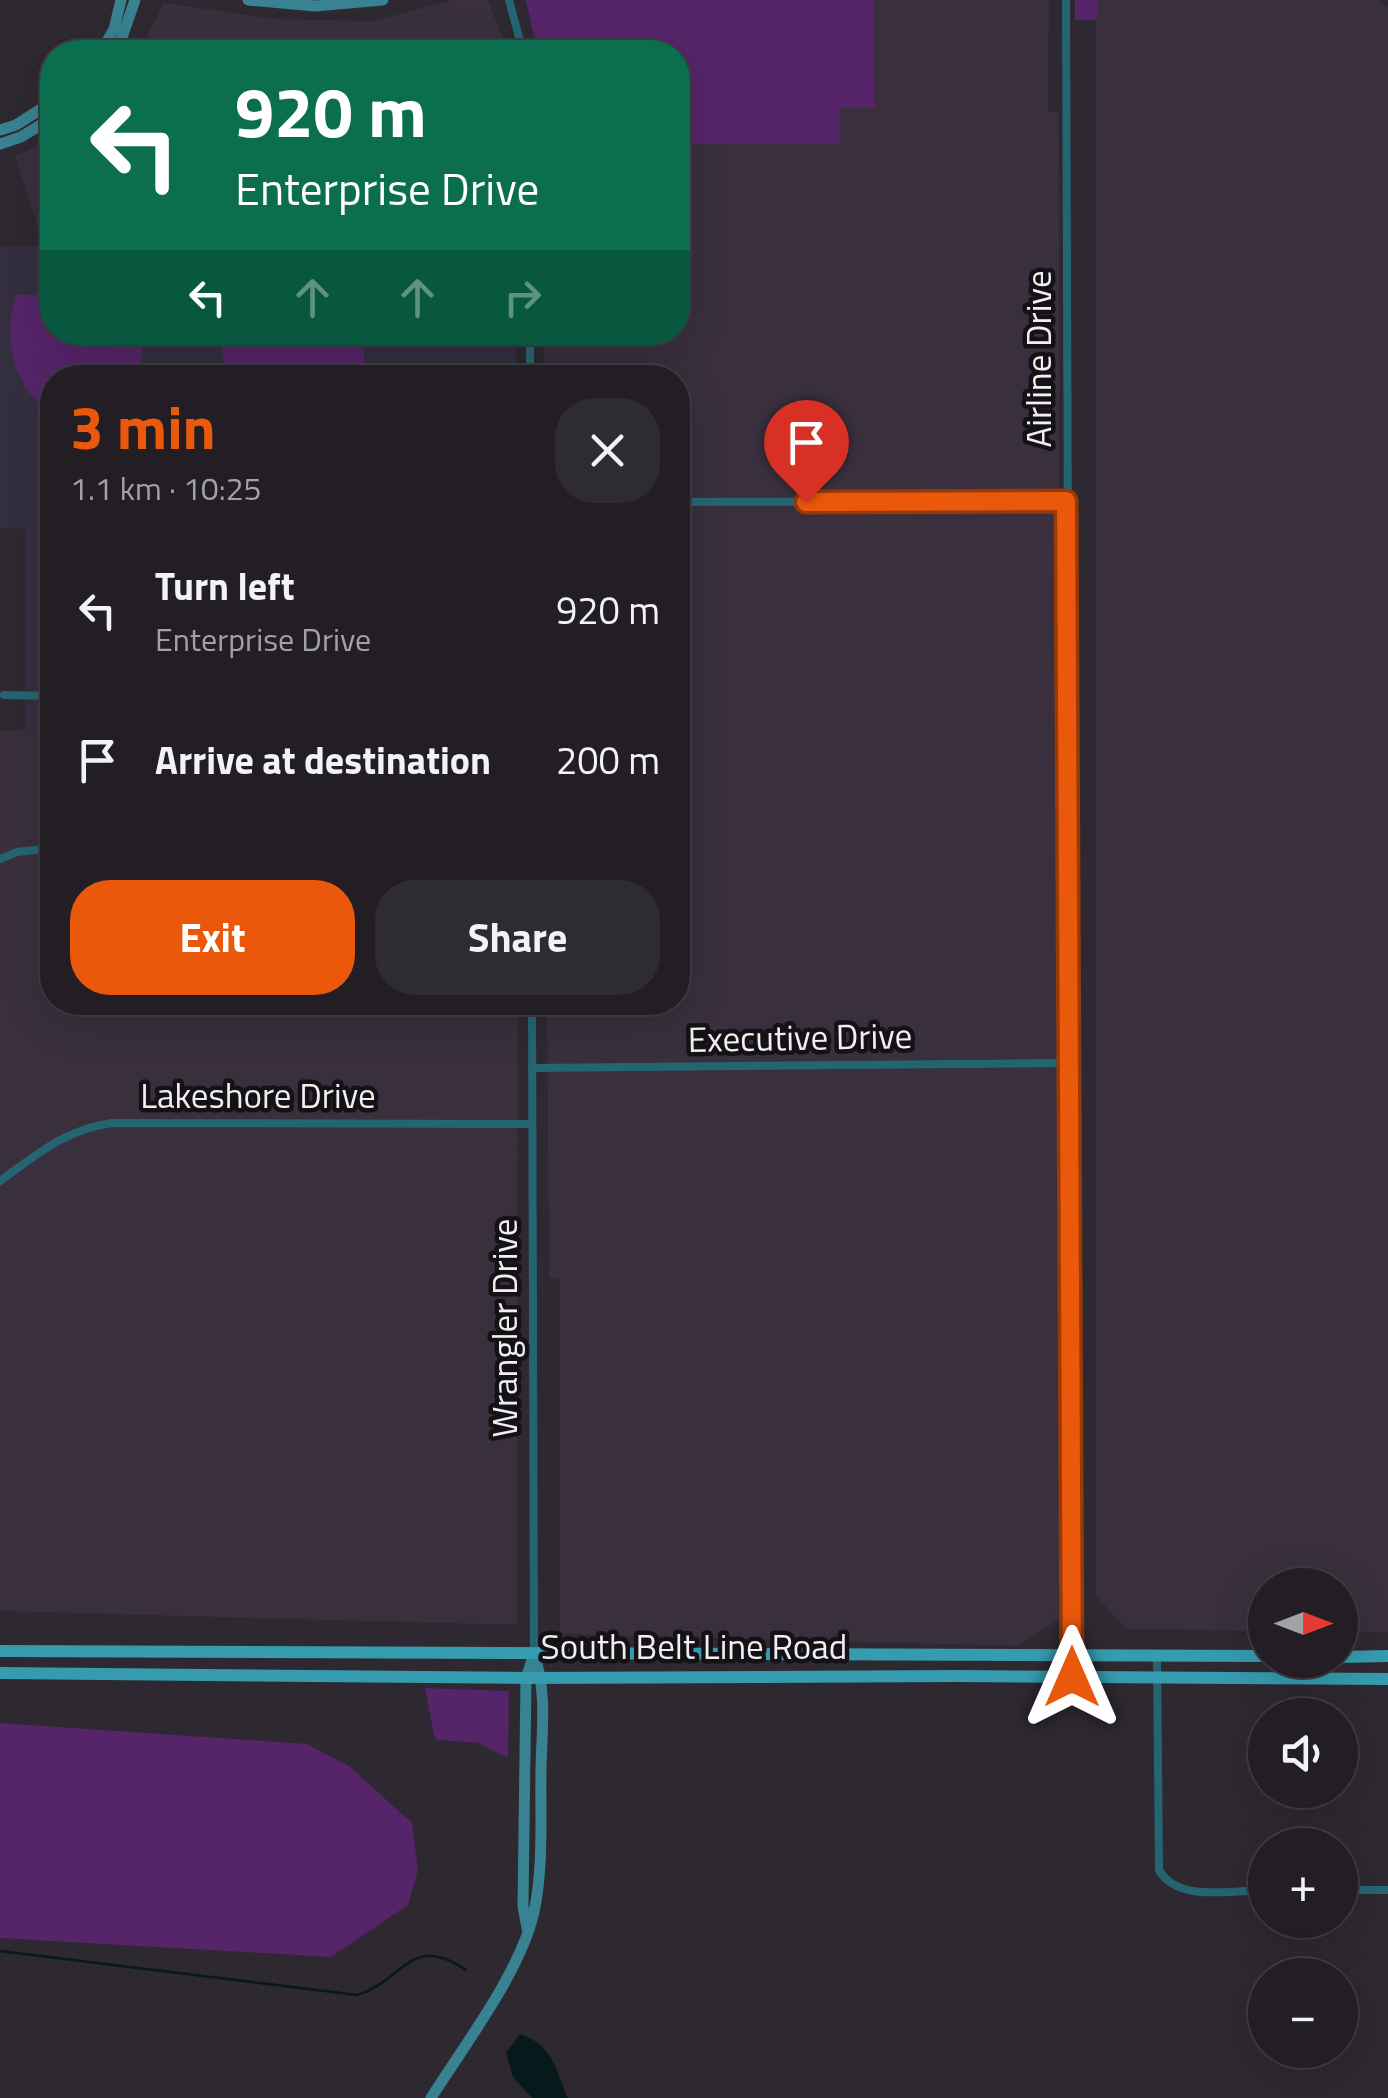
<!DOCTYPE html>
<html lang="en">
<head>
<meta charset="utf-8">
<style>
	:root { --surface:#221e24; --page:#2e2b31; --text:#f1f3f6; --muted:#a2a2a6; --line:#3f3c41; --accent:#ea580c }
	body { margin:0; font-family:"Titillium Web",sans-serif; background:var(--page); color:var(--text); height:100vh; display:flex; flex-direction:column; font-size:38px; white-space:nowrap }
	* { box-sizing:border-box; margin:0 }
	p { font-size:32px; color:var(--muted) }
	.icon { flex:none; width:55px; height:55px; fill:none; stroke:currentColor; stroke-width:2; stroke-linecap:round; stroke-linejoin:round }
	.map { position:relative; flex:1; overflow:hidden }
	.sheet { position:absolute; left:40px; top:365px; width:650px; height:650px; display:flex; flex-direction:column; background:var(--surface); border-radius:40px; box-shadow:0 10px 40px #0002,0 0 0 2px var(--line) }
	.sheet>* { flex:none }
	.top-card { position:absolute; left:40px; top:40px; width:650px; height:305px; border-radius:40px; box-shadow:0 10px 40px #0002,0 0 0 2px var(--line); background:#0b6e4f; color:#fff; overflow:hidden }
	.needle { width:65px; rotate:90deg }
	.fabs { position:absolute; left:1248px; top:1568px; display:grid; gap:20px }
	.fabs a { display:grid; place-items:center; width:110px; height:110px; border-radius:50%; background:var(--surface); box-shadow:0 10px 40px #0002,0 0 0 2px var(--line); font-size:50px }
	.pin { position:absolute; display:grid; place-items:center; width:85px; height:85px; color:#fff; margin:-102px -42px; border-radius:50% 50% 50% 0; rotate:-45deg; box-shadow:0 0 10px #0007 }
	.pin .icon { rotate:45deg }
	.me { position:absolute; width:110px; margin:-55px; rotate:0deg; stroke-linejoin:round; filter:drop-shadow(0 0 8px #0008) }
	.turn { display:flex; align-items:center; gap:35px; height:210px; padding:0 30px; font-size:45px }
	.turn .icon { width:130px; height:130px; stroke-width:2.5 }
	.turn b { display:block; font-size:70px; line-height:85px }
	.lanes { display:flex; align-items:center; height:95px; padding:0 30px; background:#0003; justify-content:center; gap:50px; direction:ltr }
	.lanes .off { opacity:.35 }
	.round { display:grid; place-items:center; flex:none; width:105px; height:105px; border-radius:40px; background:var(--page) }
	.overview { display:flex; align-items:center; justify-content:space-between; height:170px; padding:0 30px }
	h1 { font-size:60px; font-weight:700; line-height:75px; color:var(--accent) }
	.cta { display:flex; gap:20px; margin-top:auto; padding:20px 30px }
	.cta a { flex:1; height:115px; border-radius:40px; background:var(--accent); color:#fff; font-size:40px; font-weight:700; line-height:115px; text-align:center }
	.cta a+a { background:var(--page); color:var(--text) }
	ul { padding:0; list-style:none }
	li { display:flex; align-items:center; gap:30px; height:150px; padding:0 30px }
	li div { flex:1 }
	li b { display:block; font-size:38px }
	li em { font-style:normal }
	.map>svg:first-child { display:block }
	.built { fill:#392f3d }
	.education { fill:#332f3f }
	.green { fill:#552469 }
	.water { fill:#06191b }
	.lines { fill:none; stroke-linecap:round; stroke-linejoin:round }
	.stream { stroke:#06191b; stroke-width:2.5 }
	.street { stroke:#256572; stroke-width:8 }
	.secondary { stroke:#388291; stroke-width:11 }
	.primary { stroke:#359bae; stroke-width:12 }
	.route-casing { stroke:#983908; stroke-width:25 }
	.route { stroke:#ea580c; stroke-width:18 }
	.labels { text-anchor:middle; stroke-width:9; stroke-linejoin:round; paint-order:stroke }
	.street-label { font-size:35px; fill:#f1edf3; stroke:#141215 }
</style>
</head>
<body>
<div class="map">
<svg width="1388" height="2098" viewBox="0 0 1388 2098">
	<rect width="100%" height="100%" fill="#2e2830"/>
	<g class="built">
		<polygon points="453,0 488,0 508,52 138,52 164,3 276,19 373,21"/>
		<polygon points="873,0 1049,0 1048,111 1059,112 1060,1619 1017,1646 560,1634 560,1280 549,1278 547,1003 678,1002 678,378 544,377 544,333 678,332 678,144 839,144 840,108 875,108"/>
		<polygon points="1099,0 1379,0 1388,7 1388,1632 1340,1631 1340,1585 1265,1585 1265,1631 1126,1629 1096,1596 1096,20"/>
		<polygon points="52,138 52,246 44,246 15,156"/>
		<polygon points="0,730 52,730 52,1002 518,1003 517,1625 0,1611"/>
	</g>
	<polygon class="education" points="0,246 52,246 52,332 516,333 516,377 52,378 52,730 25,730 25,529 0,528"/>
	<g class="green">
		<polygon points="526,0 873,0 875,108 840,108 840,144 678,144 678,52 537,52"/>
		<polygon points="1075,0 1099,0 1096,20 1075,20"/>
		<path d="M16 295H52V332L142 333V377L52 378V415C14 388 2 339 16 295Z"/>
		<rect x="223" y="333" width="141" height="44"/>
		<polygon points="425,1688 509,1691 508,1758 478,1743 438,1740 434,1736"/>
		<polygon points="0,1723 307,1744 349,1766 412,1823 418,1870 408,1905 331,1957 0,1938"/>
	</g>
	<path class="water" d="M520 2034C553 2045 555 2068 568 2098H532L513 2077 506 2053Z"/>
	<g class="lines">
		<path class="stream" d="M0 1951 357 1995C404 1981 411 1932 466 1970"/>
		<g class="street">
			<polyline points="509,0 523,52"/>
			<polyline points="1066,0 1072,1677"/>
			<polyline points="530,332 530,378"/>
			<polyline points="678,502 1067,501"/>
			<polyline points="4,695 52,696"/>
			<polyline points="0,859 17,852 52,848"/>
			<polyline points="532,1002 534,1653"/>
			<polyline points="532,1068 1069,1063"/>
			<path d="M0 1181C36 1155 66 1129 112 1123L532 1124"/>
			<path d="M1157 1655 1159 1870C1178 1903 1232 1890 1265 1890"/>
			<polyline points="1340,1890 1388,1890"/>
		</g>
		<g class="secondary">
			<polyline points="248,0 315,6 383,0"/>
			<polyline points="101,52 114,29 121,0"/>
			<polyline points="117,52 135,0"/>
			<polyline points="0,130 16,125 52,102"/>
			<polyline points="0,144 21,137 52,118"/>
			<polyline points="527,1928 523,1906 526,1678 534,1654"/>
			<path d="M431 2098C465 2044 520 1973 534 1912 544 1865 540 1814 541 1767 542 1728 547 1690 534 1654"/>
		</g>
		<g class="primary">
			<polyline points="0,1651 1265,1656"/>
			<polyline points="1340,1657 1388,1656"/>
			<polyline points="0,1673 526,1678 958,1676 1388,1679"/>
		</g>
	</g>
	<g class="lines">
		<g class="route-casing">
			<polyline id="route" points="806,502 1066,501 1072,1677"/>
		</g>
		<use href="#route" class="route"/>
	</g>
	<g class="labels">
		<g class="street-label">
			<text transform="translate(1039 359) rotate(-90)" y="12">Airline Drive</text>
			<text transform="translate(800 1038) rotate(-1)" y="12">Executive Drive</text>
			<text x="258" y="1108">Lakeshore Drive</text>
			<text transform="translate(505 1328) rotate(-90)" y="12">Wrangler Drive</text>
			<text x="694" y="1659">South Belt Line Road</text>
		</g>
	</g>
</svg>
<div class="fabs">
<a><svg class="needle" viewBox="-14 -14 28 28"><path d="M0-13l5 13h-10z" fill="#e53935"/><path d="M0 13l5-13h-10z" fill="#a2a2a6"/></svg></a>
<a><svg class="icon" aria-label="sound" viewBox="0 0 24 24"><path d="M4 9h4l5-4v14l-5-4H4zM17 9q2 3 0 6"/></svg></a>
<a>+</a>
<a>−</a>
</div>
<div class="pin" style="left:806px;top:502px;background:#d93025"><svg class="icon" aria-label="arrive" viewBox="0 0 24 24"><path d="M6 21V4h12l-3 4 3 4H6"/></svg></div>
<svg class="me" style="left:1072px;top:1677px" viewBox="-20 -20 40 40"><path d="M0-17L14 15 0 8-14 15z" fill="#ea580c" stroke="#fff" stroke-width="4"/></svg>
<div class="top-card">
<div class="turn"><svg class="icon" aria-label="left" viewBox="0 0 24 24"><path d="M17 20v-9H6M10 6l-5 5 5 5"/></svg><div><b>920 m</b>Enterprise Drive</div></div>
<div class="lanes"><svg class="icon" aria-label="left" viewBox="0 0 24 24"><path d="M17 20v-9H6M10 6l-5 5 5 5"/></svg><svg class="icon off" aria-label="ahead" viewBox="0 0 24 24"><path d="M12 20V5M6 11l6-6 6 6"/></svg><svg class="icon off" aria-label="ahead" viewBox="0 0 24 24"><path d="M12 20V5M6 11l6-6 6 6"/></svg><svg class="icon off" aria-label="right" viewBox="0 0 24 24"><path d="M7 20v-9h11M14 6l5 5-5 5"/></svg></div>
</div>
<section class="sheet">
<div class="overview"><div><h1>3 min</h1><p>1.1 km · 10:25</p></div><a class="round"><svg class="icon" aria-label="close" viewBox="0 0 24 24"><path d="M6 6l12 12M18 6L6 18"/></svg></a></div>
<ul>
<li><svg class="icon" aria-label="left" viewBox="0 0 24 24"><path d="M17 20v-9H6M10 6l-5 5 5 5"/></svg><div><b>Turn left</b><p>Enterprise Drive</p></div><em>920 m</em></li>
<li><svg class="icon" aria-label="arrive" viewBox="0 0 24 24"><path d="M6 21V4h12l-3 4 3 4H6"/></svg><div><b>Arrive at destination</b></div><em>200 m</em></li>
</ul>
<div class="cta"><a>Exit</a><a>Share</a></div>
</section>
</div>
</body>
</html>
